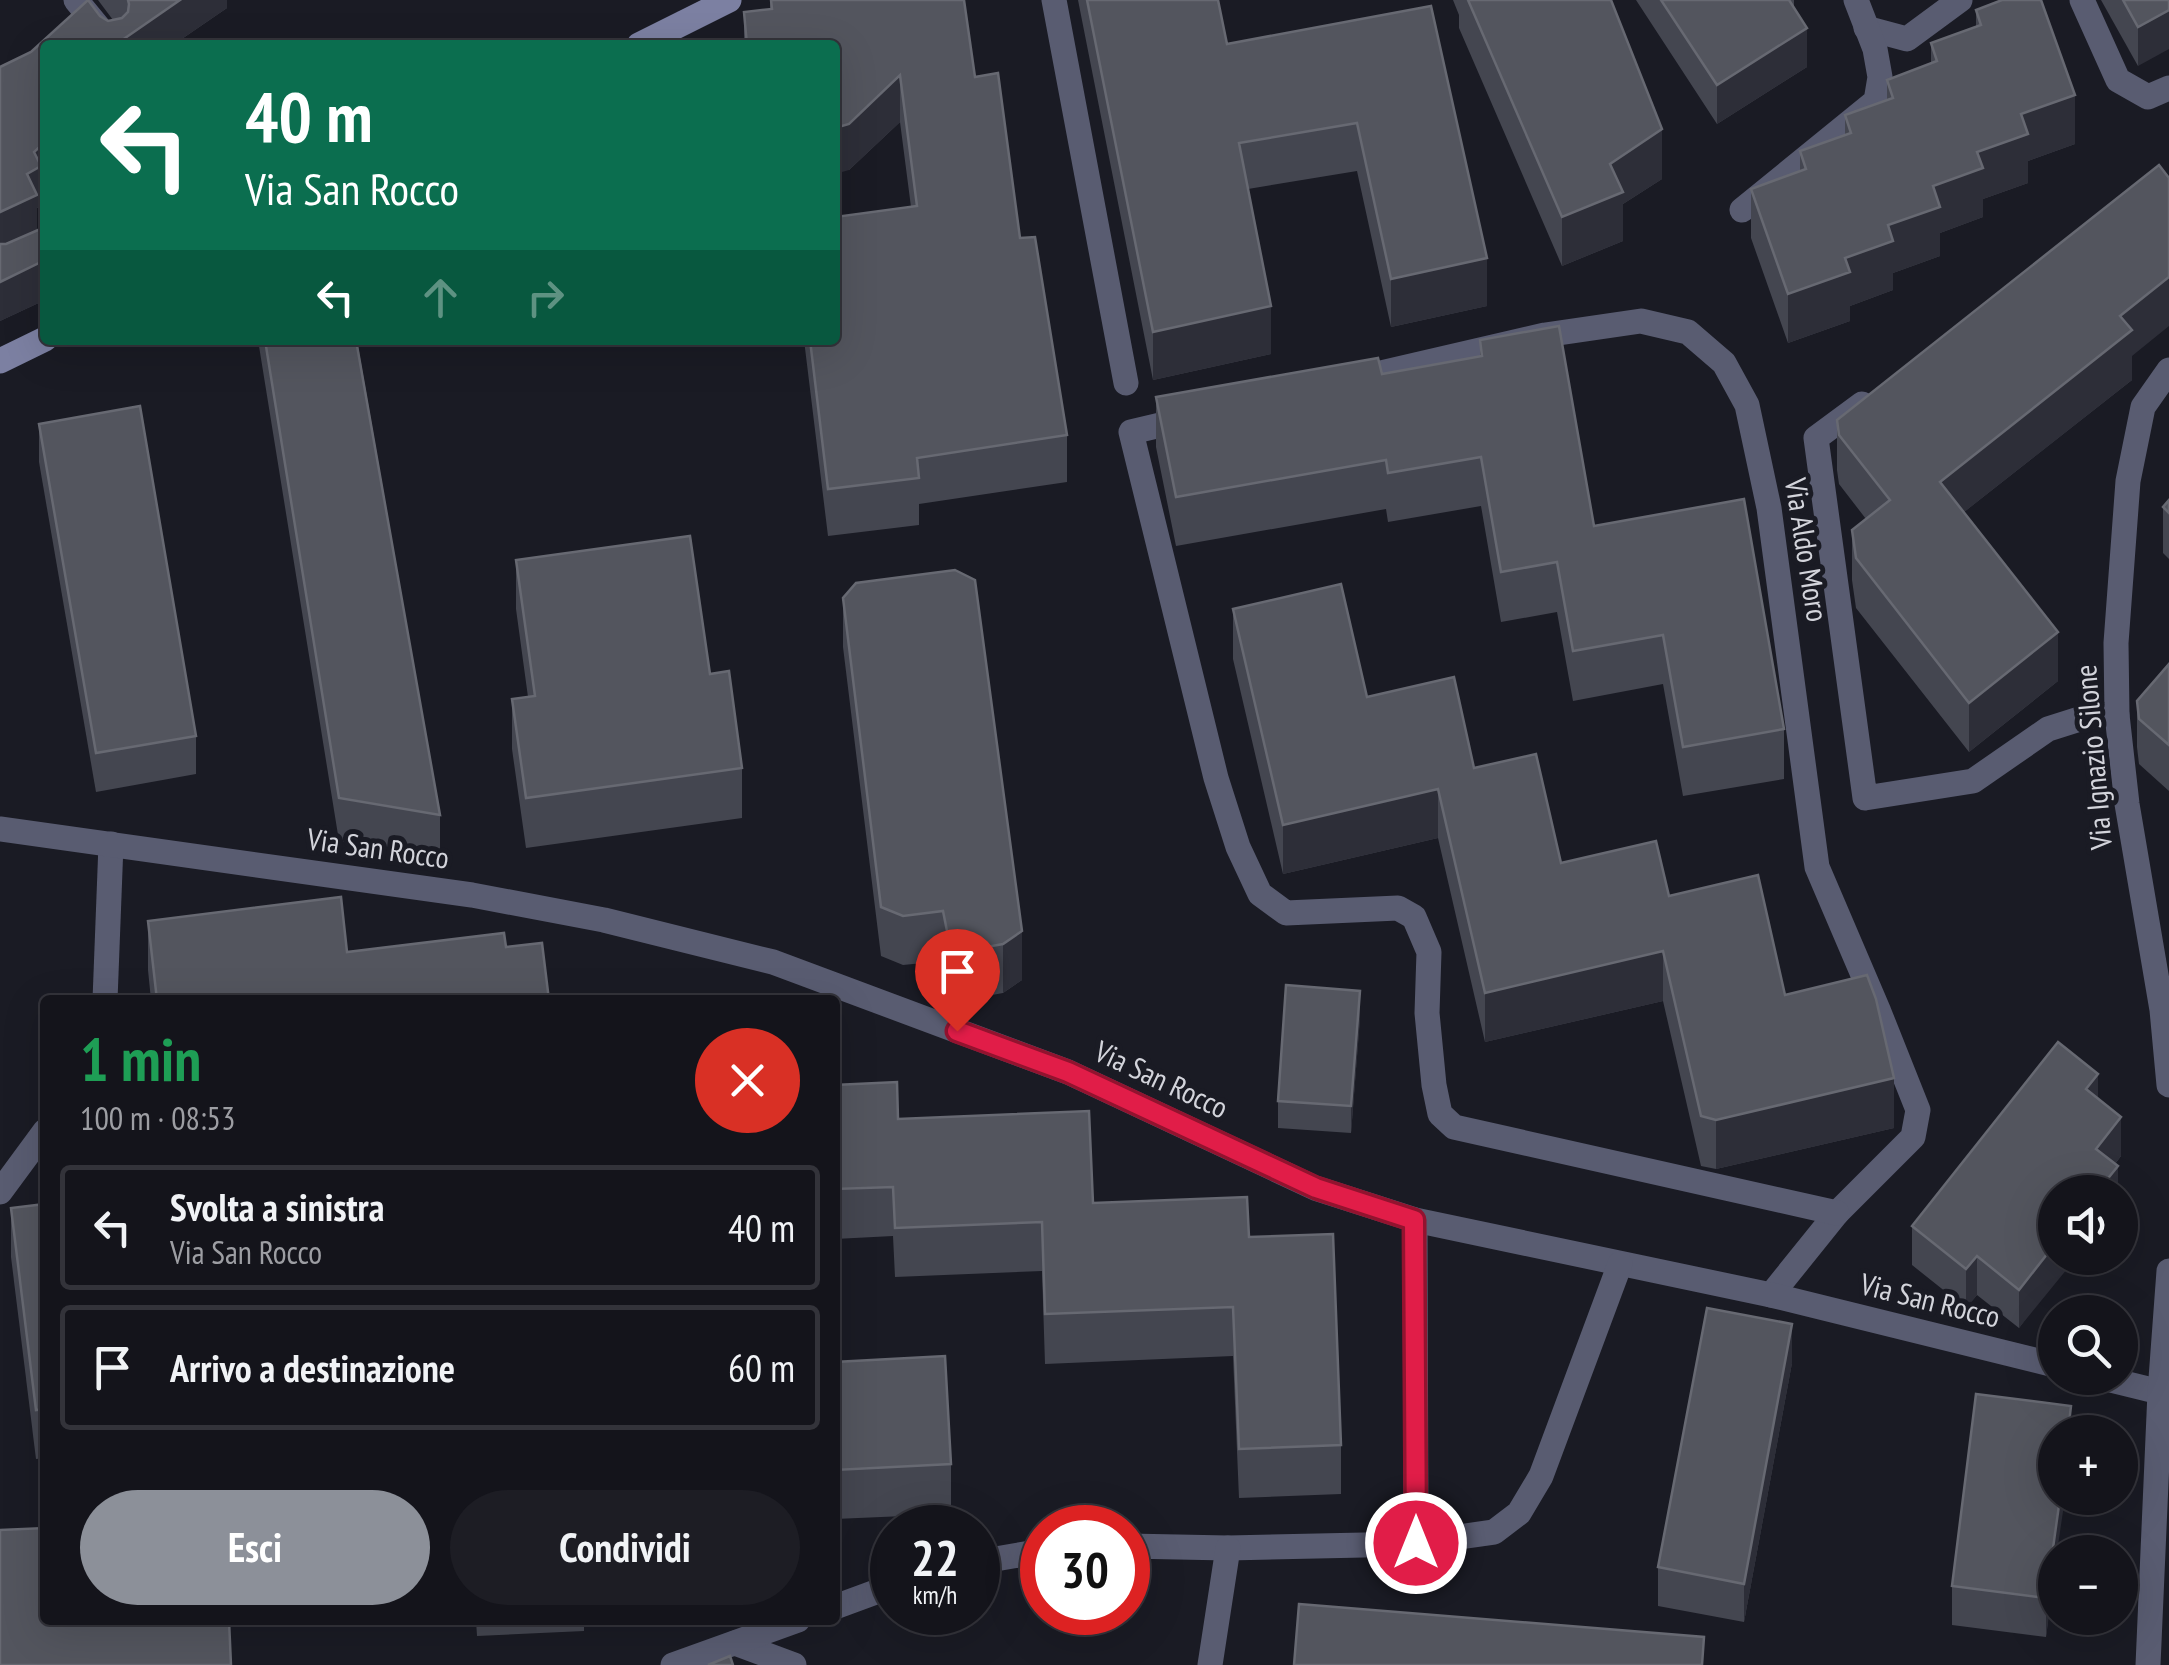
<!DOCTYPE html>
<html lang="it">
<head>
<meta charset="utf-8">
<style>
	:root { --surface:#14141b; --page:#1d1d24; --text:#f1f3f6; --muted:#9d9ea3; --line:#33333a; --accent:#8c9099 }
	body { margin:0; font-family:"PT Sans Narrow",sans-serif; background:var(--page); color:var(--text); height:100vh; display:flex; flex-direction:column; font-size:38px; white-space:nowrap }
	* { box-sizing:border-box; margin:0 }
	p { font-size:32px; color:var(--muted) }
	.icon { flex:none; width:55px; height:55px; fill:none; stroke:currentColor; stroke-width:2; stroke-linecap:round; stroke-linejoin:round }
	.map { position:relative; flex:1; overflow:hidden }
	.details { position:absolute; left:40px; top:995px; width:800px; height:630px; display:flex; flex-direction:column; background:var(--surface); border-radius:10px; box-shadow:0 10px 40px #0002,0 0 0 2px var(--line) }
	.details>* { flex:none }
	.guide { position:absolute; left:40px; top:40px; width:800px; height:305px; border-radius:10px; box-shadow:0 10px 40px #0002,0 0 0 2px var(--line); background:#0b6e4f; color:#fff; overflow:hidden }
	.buttons { position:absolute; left:2038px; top:1175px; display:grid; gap:20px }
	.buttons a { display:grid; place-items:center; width:100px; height:100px; border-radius:50%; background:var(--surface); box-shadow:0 10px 40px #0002,0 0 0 2px var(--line); font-size:50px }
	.speed { position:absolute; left:870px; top:1505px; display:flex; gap:20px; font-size:50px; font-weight:700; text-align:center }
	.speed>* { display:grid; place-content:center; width:130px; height:130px; border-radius:50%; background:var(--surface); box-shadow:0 10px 40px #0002,0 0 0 2px var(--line); line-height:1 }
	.speed small { font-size:25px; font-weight:400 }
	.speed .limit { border:15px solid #d22; background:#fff; color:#111 }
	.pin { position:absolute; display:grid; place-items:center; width:85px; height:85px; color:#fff; margin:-102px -42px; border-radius:50% 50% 50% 0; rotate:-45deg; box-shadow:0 0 10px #0007 }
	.pin .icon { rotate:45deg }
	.me { position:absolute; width:110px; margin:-55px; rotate:0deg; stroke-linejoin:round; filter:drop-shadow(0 0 8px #0008) }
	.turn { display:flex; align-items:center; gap:35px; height:210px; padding:0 40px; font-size:45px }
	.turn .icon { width:130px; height:130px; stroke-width:2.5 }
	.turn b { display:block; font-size:70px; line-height:85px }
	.lanes { display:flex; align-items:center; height:95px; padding:0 40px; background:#0003; justify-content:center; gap:50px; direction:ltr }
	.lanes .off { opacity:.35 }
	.round { display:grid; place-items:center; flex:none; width:105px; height:105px; border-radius:52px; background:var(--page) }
	.summary { display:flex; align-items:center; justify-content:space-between; height:170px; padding:0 40px }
	h1 { font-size:60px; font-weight:600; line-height:75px; color:#1e9e55 }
	.button { display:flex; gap:20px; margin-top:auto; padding:20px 40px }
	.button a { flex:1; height:115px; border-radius:60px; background:var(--accent); color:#fff; font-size:40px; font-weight:600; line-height:115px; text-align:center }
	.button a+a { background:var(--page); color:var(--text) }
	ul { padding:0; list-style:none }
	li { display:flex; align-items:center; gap:30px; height:125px; margin:0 20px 15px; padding:0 20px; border:5px solid var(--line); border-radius:10px }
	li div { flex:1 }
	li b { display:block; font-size:38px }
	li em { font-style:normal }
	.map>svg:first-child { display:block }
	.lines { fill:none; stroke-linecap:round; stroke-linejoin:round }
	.service { stroke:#595c71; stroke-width:25 }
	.minor { stroke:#595c71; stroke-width:25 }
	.secondary { stroke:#7c80a2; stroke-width:25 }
	.wall { fill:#444650 }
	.shaded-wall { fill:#2d2e38 }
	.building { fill:#53555e; stroke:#676972; stroke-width:2.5 }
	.route-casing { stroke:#92132f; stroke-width:25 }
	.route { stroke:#e11d48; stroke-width:18 }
	.labels { text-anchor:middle; stroke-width:10; stroke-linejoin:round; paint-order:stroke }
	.street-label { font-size:30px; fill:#d3d4db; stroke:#1a1b24 }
</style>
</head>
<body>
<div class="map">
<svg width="2169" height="1665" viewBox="0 0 2169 1665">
	<rect width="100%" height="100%" fill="#1a1b24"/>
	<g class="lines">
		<g class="service">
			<polyline points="76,0 113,45"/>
			<polyline points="1054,0 1126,383"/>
			<polyline points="2082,0 2118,80 2148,97 2169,88"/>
			<polyline points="1866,28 1907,39 1960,0"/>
			<polyline points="1742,210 1876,101 1880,77 1875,49 1856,0"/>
			<polyline points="1351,380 1545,335 1641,321 1688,332 1724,363 1747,405 1769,508 1817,867 1879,1012 1918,1110 1913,1137 1837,1213 1771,1295"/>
			<polyline points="1862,404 1816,438 1865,798 1973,781 2048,729 2089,716 2117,715"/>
			<polyline points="1186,419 1131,432 1216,778 1238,847 1260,894 1286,913 1398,908 1414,917 1429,952 1427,1013 1434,1085 1440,1114 1454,1127 1837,1213"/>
			<polyline points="105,1000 111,844"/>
			<polyline points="0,1192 45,1131"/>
		</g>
		<g class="minor">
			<polyline points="2169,370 2143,407 2128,481 2116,643 2117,715 2127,804 2162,1010 2169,1085"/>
			<polyline points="0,829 472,895 604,920 773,962 1068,1072 1315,1188 1415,1220 1771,1295 2055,1365"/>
			<polyline points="1415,1220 1416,1543"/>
			<polyline points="2103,1378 2160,1392"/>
			<polyline points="1128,1546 1228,1548 1364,1545 1416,1543 1494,1532 1519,1513 1541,1476 1620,1264"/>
			<polyline points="978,1562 1042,1551"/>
			<polyline points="835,1607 892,1586"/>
			<polyline points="735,1643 794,1665"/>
			<polyline points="673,1665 798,1620"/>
			<polyline points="1210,1665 1228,1548"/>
			<polyline points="2148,1665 2160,1392 2169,1271"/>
		</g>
		<g class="secondary">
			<polyline points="639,45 729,0"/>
			<polyline points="0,361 45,339"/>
		</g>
	</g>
	<g class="wall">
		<polygon points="98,0 227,0 227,8 173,45 45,45 45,182 41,185 41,206 37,208 37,231 45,227 45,300 0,321 0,67 100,16 108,21 113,20"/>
		<polygon points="770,0 975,77 1020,238 1067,435 1067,482 919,504 919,525 828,536 804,340 835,340 911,207 900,122 849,170 835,45 744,45 744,12 770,9"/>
		<polygon points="1078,0 1218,0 1227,44 1431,6 1487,306 1391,327 1357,171 1248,189 1271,354 1153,380"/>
		<polygon points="1453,0 1611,0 1662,179 1623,204 1623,241 1562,266 1459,28 1459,15"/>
		<polygon points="1636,0 1794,0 1794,8 1807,67 1717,124"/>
		<polygon points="2101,0 2169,0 2138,66"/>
		<polygon points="1976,10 2075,144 2028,161 2028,183 1983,199 1983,217 1940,233 1940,256 1893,273 1893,290 1850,306 1850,321 1788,343 1751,238 1751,189 1800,171 1800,151 1845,135 1845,115 1887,100 1887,80 1931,64 1931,43 1976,27"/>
		<polygon points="258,340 359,340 357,340 440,815 440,858 339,841"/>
		<polygon points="1480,340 1594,526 1784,729 1784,779 1683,796 1663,684 1573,701 1557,612 1501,622 1481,506 1388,522 1386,509 1176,546 1156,447 1156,397 1382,374 1480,357"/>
		<polygon points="2132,356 2132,380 1964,512 2058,681 1969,752 1856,608 1852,580 1852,530 1866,519 1839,484 1837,470 1837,420"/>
		<polygon points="39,424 196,736 196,774 96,792 39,462"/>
		<polygon points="2169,500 2169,559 2163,553 2163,507"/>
		<polygon points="516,560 710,674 742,768 742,818 526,848 512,749 512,699 528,697 516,609"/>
		<polygon points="843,598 1022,980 1003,993 970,999 949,990 943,961 903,965 881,956 843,647"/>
		<polygon points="1233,609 1474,768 1561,863 1669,896 1785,995 1894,1128 1716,1169 1701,1166 1663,1001 1485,1042 1438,838 1283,874 1233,659"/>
		<polygon points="2169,664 2169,791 2139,764 2137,747 2137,701"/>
		<polygon points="148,921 347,952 506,947 549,1000 151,1000 148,970"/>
		<polygon points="1360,1018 1351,1133 1278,1128 1278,1101"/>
		<polygon points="835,1085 898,1119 1093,1203 1249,1237 1341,1445 1341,1494 1239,1498 1233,1356 1045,1364 1042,1271 895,1277 893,1236 835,1239"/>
		<polygon points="2098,1098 2121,1156 2115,1164 2118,1192 2019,1328 1977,1295 1966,1308 1912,1265 1912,1226"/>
		<polygon points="45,1204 45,1458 36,1459 11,1257 11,1208"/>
		<polygon points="835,1362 951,1464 951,1514 835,1519"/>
		<polygon points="1792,1363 1744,1622 1658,1606 1658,1567"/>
		<polygon points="2071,1432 2046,1637 1952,1625 1952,1586"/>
		<polygon points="476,1620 584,1620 584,1631 477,1636"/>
	</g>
	<g class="shaded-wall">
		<polygon points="180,0 227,0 227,8 173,45 115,45"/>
		<polygon points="2169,10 2169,49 2138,66 2138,27"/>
		<polygon points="1807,28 1807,67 1717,124 1717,85"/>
		<polygon points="900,75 900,122 849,170 835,174 835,128"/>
		<polygon points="2075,95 2075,144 2028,161 2028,183 1983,199 1983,217 1940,233 1940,256 1893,273 1893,290 1850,306 1850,321 1788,343 1788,294 1845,258 1888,225 1933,186 1977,152 2021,114"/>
		<polygon points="1662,129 1662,179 1623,204 1623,241 1562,266 1562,217 1610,164"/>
		<polygon points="45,142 45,182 41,185 41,206 37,208 37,235 0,251 0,212 27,174 34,152"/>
		<polygon points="1487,258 1487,306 1391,327 1391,279"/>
		<polygon points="45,260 45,300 0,321 0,282"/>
		<polygon points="2169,277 2169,326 2132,356 2132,380 1940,531 1940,482 2120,316"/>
		<polygon points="1271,306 1271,354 1153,380 1153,332"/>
		<polygon points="2058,632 2058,681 1969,752 1969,703"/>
		<polygon points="1438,789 1438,838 1283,874 1283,825"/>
		<polygon points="1022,931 1022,980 1003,993 1003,944"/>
		<polygon points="1663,951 1663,1001 1485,1042 1485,993"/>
		<polygon points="1360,991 1360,1018 1351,1133 1351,1106"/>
		<polygon points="2098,1074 2098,1113 2086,1089"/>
		<polygon points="1894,1078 1894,1128 1716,1169 1716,1120"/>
		<polygon points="2121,1117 2121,1156 2096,1188 2096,1149"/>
		<polygon points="2118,1166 2118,1192 2097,1192"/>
		<polygon points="2055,1244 2055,1258 2076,1258 2019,1328 2019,1290"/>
		<polygon points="1977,1256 1977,1295 1966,1308 1966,1269"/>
		<polygon points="1792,1324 1792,1363 1744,1622 1744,1584"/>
		<polygon points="2060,1498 2065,1498 2057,1552 2055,1552 2055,1572 2046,1637 2046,1598"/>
	</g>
	<g class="building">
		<polygon points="88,0 100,16 108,21 122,18 128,12 129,4 128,0 180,0 115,45 45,45 45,142 34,152 41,166 27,174 37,195 0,212 0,67 31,52"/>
		<polygon points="771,0 964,0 975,77 998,73 1020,238 1035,237 1067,435 917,458 919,478 828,489 810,340 835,340 835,217 917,206 900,75 849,124 835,128 835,45 747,45 744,12 772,9"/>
		<polygon points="1087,0 1218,0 1227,44 1431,6 1487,258 1391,279 1357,123 1239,143 1271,306 1153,332"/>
		<polygon points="1468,0 1611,0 1662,129 1610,164 1623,192 1562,217"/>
		<polygon points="1661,0 1789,0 1807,28 1717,85"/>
		<polygon points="2002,0 2041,0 2075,95 2021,114 2028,134 1977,152 1983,168 1933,186 1940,207 1888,225 1893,241 1845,258 1850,272 1788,294 1751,189 1806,169 1800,151 1851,133 1845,115 1893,98 1887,80 1937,61 1931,43 1981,25 1976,10"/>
		<polygon points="2123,0 2169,0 2169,10 2138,27"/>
		<polygon points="2159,165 2169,178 2169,277 2120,316 2132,330 1940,482 2058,632 1969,703 1856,558 1852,530 1890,500 1839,435 1837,420"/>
		<polygon points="45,227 45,260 0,282 0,244 6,244"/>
		<polygon points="1559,326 1594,526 1744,499 1784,729 1683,747 1663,635 1573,651 1557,562 1501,572 1481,457 1388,473 1386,460 1176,497 1156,397 1378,358 1382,374 1482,356 1480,340"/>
		<polygon points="265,340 356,340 440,815 339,798"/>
		<polygon points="140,406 196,736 96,753 39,424"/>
		<polygon points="2169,500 2169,513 2163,507"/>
		<polygon points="690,536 710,674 729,671 742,768 526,798 512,699 535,696 516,560"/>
		<polygon points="955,570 975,580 1022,931 1003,944 970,950 949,941 943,911 903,916 881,907 843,598 856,583"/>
		<polygon points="1341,584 1367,697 1454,677 1474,768 1536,754 1561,863 1656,841 1669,896 1758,875 1785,995 1867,975 1876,999 1894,1078 1716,1120 1701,1116 1663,951 1485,993 1438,789 1283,825 1233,609"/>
		<polygon points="2169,664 2169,745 2139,719 2137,701"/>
		<polygon points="341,897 347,952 504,933 506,947 542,943 549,1000 157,1000 148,921"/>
		<polygon points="1286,985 1360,991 1351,1106 1278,1101"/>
		<polygon points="2058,1042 2098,1074 2086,1089 2121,1117 2096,1149 2118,1166 2097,1192 2055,1192 2055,1244 2019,1290 1977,1256 1966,1269 1912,1226"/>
		<polygon points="897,1082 898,1119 1089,1111 1093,1203 1247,1197 1249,1237 1333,1234 1341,1445 1239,1449 1233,1307 1045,1314 1042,1222 895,1228 893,1187 835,1189 835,1085"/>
		<polygon points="45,1204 45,1409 36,1410 11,1208"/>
		<polygon points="1707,1308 1792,1324 1744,1584 1658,1567"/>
		<polygon points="945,1356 951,1464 835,1470 835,1362"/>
		<polygon points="1976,1394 2071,1406 2068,1432 2055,1432 2055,1498 2060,1498 2046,1598 1952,1586"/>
		<polygon points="45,1528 45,1620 229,1620 231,1665 0,1665 0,1530"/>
		<polygon points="1299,1604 1704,1637 1702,1665 1294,1665"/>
		<polygon points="730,1656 733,1665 708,1665"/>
	</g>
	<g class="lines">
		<g class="route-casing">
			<polyline id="route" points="957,1031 1068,1072 1316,1188 1414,1220 1416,1543"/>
		</g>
		<use href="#route" class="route"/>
	</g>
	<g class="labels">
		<g class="street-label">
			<text transform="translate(1806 550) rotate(81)" y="10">Via Aldo Moro</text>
			<text transform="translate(2094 757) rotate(-95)" y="10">Via Ignazio Silone</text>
			<text transform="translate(378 849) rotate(8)" y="10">Via San Rocco</text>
			<text transform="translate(1161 1080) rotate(25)" y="10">Via San Rocco</text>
			<text transform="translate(1930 1301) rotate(14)" y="10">Via San Rocco</text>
		</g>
	</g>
</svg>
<div class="buttons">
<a><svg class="icon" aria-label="sound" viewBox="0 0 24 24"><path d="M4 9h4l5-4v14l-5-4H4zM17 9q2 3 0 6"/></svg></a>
<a><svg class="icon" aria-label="search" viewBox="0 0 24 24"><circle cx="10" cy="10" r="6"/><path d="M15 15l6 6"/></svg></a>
<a>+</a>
<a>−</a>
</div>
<div class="speed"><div>22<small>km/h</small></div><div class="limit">30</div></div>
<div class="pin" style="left:957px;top:1031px;background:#d93025"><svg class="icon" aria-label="arrive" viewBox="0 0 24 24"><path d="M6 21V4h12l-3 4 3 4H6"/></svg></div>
<svg class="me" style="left:1416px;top:1543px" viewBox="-20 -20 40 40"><circle r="17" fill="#e11d48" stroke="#fff" stroke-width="3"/><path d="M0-11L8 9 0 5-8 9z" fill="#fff"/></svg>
<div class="guide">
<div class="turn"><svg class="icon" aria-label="left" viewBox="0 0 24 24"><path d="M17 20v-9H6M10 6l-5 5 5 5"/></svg><div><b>40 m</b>Via San Rocco</div></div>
<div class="lanes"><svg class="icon" aria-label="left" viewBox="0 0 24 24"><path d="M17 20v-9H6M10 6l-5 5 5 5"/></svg><svg class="icon off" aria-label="ahead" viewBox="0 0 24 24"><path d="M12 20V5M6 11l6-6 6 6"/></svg><svg class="icon off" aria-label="right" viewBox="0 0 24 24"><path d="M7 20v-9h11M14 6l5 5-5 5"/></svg></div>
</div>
<section class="details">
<div class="summary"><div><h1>1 min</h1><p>100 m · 08:53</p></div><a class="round" style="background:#d93025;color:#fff"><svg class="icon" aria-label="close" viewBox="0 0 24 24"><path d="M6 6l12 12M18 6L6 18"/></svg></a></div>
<ul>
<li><svg class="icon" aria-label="left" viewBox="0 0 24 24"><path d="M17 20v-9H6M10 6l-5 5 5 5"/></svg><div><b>Svolta a sinistra</b><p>Via San Rocco</p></div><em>40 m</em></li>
<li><svg class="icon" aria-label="arrive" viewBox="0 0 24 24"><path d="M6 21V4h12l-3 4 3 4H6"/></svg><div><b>Arrivo a destinazione</b></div><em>60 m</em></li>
</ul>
<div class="button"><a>Esci</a><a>Condividi</a></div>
</section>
</div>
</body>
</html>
